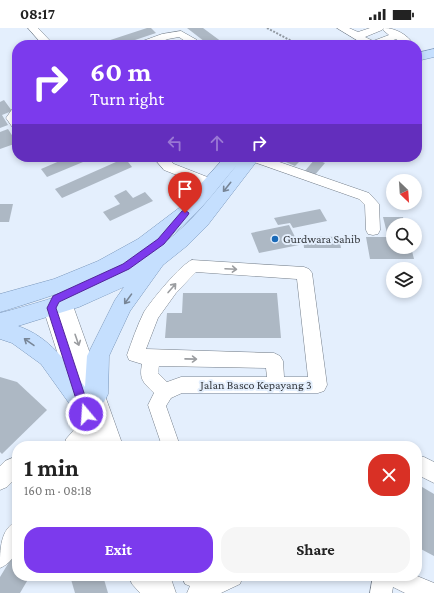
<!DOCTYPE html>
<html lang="en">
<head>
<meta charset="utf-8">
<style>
	:root { --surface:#fff; --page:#f6f6f6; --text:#222; --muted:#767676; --accent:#7c3aed }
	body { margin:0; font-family:"Crimson Pro",serif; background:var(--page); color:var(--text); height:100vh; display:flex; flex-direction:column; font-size:15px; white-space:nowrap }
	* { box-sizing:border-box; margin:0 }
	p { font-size:13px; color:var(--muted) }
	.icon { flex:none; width:22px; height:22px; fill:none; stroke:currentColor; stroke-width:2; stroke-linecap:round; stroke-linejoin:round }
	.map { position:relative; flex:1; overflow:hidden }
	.sheet { position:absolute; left:12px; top:413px; width:410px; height:140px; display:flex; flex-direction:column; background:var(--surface); border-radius:16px; box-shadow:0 2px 6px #0003 }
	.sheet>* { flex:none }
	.banner { position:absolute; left:12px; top:12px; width:410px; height:122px; border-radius:16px; box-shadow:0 2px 6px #0003; background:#7c3aed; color:#fff; overflow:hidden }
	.needle { width:26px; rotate:155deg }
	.tools { position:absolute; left:386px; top:146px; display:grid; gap:8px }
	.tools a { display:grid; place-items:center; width:36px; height:36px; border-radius:50%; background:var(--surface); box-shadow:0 2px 6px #0003; font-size:20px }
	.pin { position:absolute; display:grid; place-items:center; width:34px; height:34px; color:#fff; margin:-41px -17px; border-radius:50% 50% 50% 0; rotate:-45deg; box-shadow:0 0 4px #0007 }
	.pin .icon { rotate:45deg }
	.me { position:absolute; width:44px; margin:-22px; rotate:342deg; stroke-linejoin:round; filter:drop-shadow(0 0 3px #0008) }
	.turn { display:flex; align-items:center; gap:14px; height:84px; padding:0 12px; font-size:18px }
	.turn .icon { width:52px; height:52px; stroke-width:2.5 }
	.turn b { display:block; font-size:28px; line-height:34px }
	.lanes { display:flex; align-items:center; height:38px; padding:0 12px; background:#0003; justify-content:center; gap:20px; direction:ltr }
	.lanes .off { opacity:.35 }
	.round { display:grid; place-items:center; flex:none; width:42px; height:42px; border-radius:16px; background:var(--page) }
	.overview { display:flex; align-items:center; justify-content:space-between; height:68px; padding:0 12px }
	h1 { font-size:24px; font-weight:700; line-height:30px }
	.action { display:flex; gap:8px; margin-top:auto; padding:8px 12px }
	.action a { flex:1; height:46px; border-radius:16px; background:var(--accent); color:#fff; font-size:16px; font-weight:700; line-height:46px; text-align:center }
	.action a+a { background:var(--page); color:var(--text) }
	.status { display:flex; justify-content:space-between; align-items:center; height:28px; padding:0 20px; background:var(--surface); direction:ltr }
	.status svg { height:11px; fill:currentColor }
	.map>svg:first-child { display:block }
	.building { fill:#adb8c4 }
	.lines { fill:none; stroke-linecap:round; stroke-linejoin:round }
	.minor-casing { stroke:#757f8b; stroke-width:1 }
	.major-casing { stroke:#7a97bb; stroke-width:1 }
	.path { stroke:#9199a2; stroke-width:2; stroke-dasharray:2 1.5; stroke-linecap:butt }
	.minor { fill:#fff; fill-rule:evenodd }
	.major { fill:#c5dffe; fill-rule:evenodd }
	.oneway { stroke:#778596 }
	.oneway2 { stroke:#9b9da0 }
	.route { fill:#7c3aed; stroke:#51269a }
	.poi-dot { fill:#1a6ab8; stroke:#e4effd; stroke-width:1.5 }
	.labels { text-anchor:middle; stroke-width:4; stroke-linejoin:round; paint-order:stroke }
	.poi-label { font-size:12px; fill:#373b40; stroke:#e4effd; text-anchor:start }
	.street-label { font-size:12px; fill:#373b40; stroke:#e4effd }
</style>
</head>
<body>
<div class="status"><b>08:17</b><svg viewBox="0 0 49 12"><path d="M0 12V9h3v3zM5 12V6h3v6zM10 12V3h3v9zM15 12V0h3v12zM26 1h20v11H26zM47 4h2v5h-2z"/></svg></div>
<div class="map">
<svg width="434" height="565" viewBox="0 0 434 565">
	<rect width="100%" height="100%" fill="#e4effd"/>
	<g class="building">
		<polygon points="147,0 151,0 156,5 120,17 95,17"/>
		<polygon points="187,0 203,0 226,17 209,17"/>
		<polygon points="4,72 12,83 2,87 8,97 0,100 0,74"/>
		<polygon points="8,101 17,115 0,121 0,104"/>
		<polygon points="69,129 95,129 47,149 41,141"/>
		<polygon points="274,129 304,129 295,138"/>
		<polygon points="125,130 132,139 62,170 55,161"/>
		<polygon points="315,131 325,135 314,148 304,144"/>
		<polygon points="126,162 133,170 145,164 153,173 110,193 103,184 120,176 114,168"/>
		<polygon points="0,176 13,176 9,194 0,194"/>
		<polygon points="320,181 327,193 293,200 290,195 278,197 274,190"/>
		<polygon points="383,189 403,189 405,197 393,197 393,219 411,219 414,231 370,231 366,209 388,209"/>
		<polygon points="289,197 299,217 259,225 251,205"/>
		<polygon points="303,208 339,209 341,220 304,220"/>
		<polygon points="183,265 277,265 281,310 165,310 167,285 182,285"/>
		<polygon points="0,349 17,354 47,382 2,426 0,424"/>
		<polygon points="417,456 434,466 434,528 417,519"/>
		<polygon points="17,521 17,548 30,548 20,565 0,565 0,549"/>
		<polygon points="70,548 103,548 108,565 75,565"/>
	</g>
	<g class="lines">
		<g class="minor-casing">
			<g id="minor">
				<polygon points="28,0 38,0 54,17 43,17"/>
				<path d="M337 0H349L358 4 370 0H384L382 2 365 9 373 13 389 7 383 2 384 0C396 0 408 7 414 17H404L396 11 381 17H365Z"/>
				<polygon points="181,3 197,12 198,14 197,17 187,17 188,15 179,9 168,11 151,17 136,17 137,15 162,6"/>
				<polygon points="17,78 17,101 13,100 6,90 13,80"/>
				<polygon points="153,129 166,129 174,136 215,152 217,155 215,158 210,160 164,142"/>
				<polygon points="246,129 265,129 369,165 379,176 380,202 378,206 373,207 368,206 366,202 365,177 359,171 248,132"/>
				<path d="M192 232 304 239 309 241 312 245 327 357 324 363 318 365H182L171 370 166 378 180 418H162L148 377 154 365C143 354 139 352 142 336L129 332 127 327C132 313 137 298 144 284 151 273 181 236 192 232ZM196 244 297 251 308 349H284L283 333 280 328 274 325 146 321 158 290 176 265ZM159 338 266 340 267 349H181L167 354 158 345Z"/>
				<polygon points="64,268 70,270 72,275 123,418 88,418 87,415 84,418 64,418 66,411 80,395 43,280 45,275 51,273 56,275 58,270"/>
				<polygon points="17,428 17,449 7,459 0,462 0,438 5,433"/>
				<polygon points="417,429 424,429 434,434 434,455 422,449 417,449"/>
				<path d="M17 493C17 511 21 531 0 540 0 521 0 501 17 493Z"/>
				<polygon points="129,548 170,548 176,565 140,565 132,556"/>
				<polygon points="182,548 243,548 240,556 221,565 187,565 190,558 185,556"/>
				<polygon points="373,548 417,548 434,555 434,565 405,565 393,559 392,565 370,565"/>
			</g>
		</g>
		<g class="major-casing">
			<g id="major">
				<polygon points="434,21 434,29 417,33 417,25"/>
				<path d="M225 129H242L240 132 243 129H260L207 198 188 217 163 237 130 283 109 328 108 366 104 374 96 377 93 376 90 382 82 385 74 382 41 336 12 315 0 311V285C62 269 124 249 174 207 198 187 217 161 237 137 222 154 208 174 191 190 138 241 69 263 0 284V266L54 251 98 233 138 211 179 180ZM124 259 115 272 87 328 85 359C66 334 50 309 18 298L79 279Z"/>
			</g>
		</g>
		<polyline class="path" points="267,0 299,17"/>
		<use href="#minor" class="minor"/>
		<use href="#major" class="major"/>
	</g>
	<defs><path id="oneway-shaft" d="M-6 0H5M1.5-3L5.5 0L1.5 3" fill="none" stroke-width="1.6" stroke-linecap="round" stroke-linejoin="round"/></defs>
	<g class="oneway">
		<use href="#oneway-shaft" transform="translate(227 159) rotate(129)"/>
		<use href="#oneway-shaft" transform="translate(128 271) rotate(126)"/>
		<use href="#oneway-shaft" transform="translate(29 314) rotate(-145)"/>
	</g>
	<g class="oneway2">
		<use href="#oneway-shaft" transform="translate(231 241) rotate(3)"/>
		<use href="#oneway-shaft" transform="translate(172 260) rotate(-49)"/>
		<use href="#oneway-shaft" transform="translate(77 312) rotate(71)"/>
		<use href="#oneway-shaft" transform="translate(191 331) rotate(1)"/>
	</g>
	<polygon class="route" points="185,182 189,185 188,187 164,216 129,241 59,274 56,280 91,386 90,390 86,391 82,390 47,280 53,268 123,236 158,211 182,183"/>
	<circle class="poi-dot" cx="275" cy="211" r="4"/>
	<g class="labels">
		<g class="poi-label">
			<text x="283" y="215">Gurdwara Sahib</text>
		</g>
		<g class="street-label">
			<text x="256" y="361">Jalan Basco Kepayang 3</text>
		</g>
	</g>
</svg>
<div class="tools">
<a><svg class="needle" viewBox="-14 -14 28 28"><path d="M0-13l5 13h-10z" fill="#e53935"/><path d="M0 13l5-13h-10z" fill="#767676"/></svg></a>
<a><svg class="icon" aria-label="search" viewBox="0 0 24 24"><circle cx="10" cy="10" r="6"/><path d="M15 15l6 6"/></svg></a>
<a><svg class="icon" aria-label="layers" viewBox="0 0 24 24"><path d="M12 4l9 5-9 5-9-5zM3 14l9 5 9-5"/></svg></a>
</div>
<div class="pin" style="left:185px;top:185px;background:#d93025"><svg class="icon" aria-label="arrive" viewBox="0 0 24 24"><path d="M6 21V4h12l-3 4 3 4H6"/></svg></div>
<svg class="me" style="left:86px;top:386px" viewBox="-20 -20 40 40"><circle r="17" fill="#7c3aed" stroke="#fff" stroke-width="3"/><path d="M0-11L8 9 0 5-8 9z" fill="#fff"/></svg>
<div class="banner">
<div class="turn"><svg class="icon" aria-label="right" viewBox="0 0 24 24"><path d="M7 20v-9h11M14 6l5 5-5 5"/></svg><div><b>60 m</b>Turn right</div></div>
<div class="lanes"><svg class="icon off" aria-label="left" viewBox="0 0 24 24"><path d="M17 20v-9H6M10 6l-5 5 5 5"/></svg><svg class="icon off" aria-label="ahead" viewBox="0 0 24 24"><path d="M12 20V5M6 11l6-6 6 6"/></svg><svg class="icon" aria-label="right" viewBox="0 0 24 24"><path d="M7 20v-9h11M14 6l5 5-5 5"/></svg></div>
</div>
<section class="sheet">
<div class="overview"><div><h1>1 min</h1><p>160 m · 08:18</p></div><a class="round" style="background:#d93025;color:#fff"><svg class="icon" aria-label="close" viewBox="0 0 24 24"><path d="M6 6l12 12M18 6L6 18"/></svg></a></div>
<div class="action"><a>Exit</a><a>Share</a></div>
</section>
</div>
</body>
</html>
